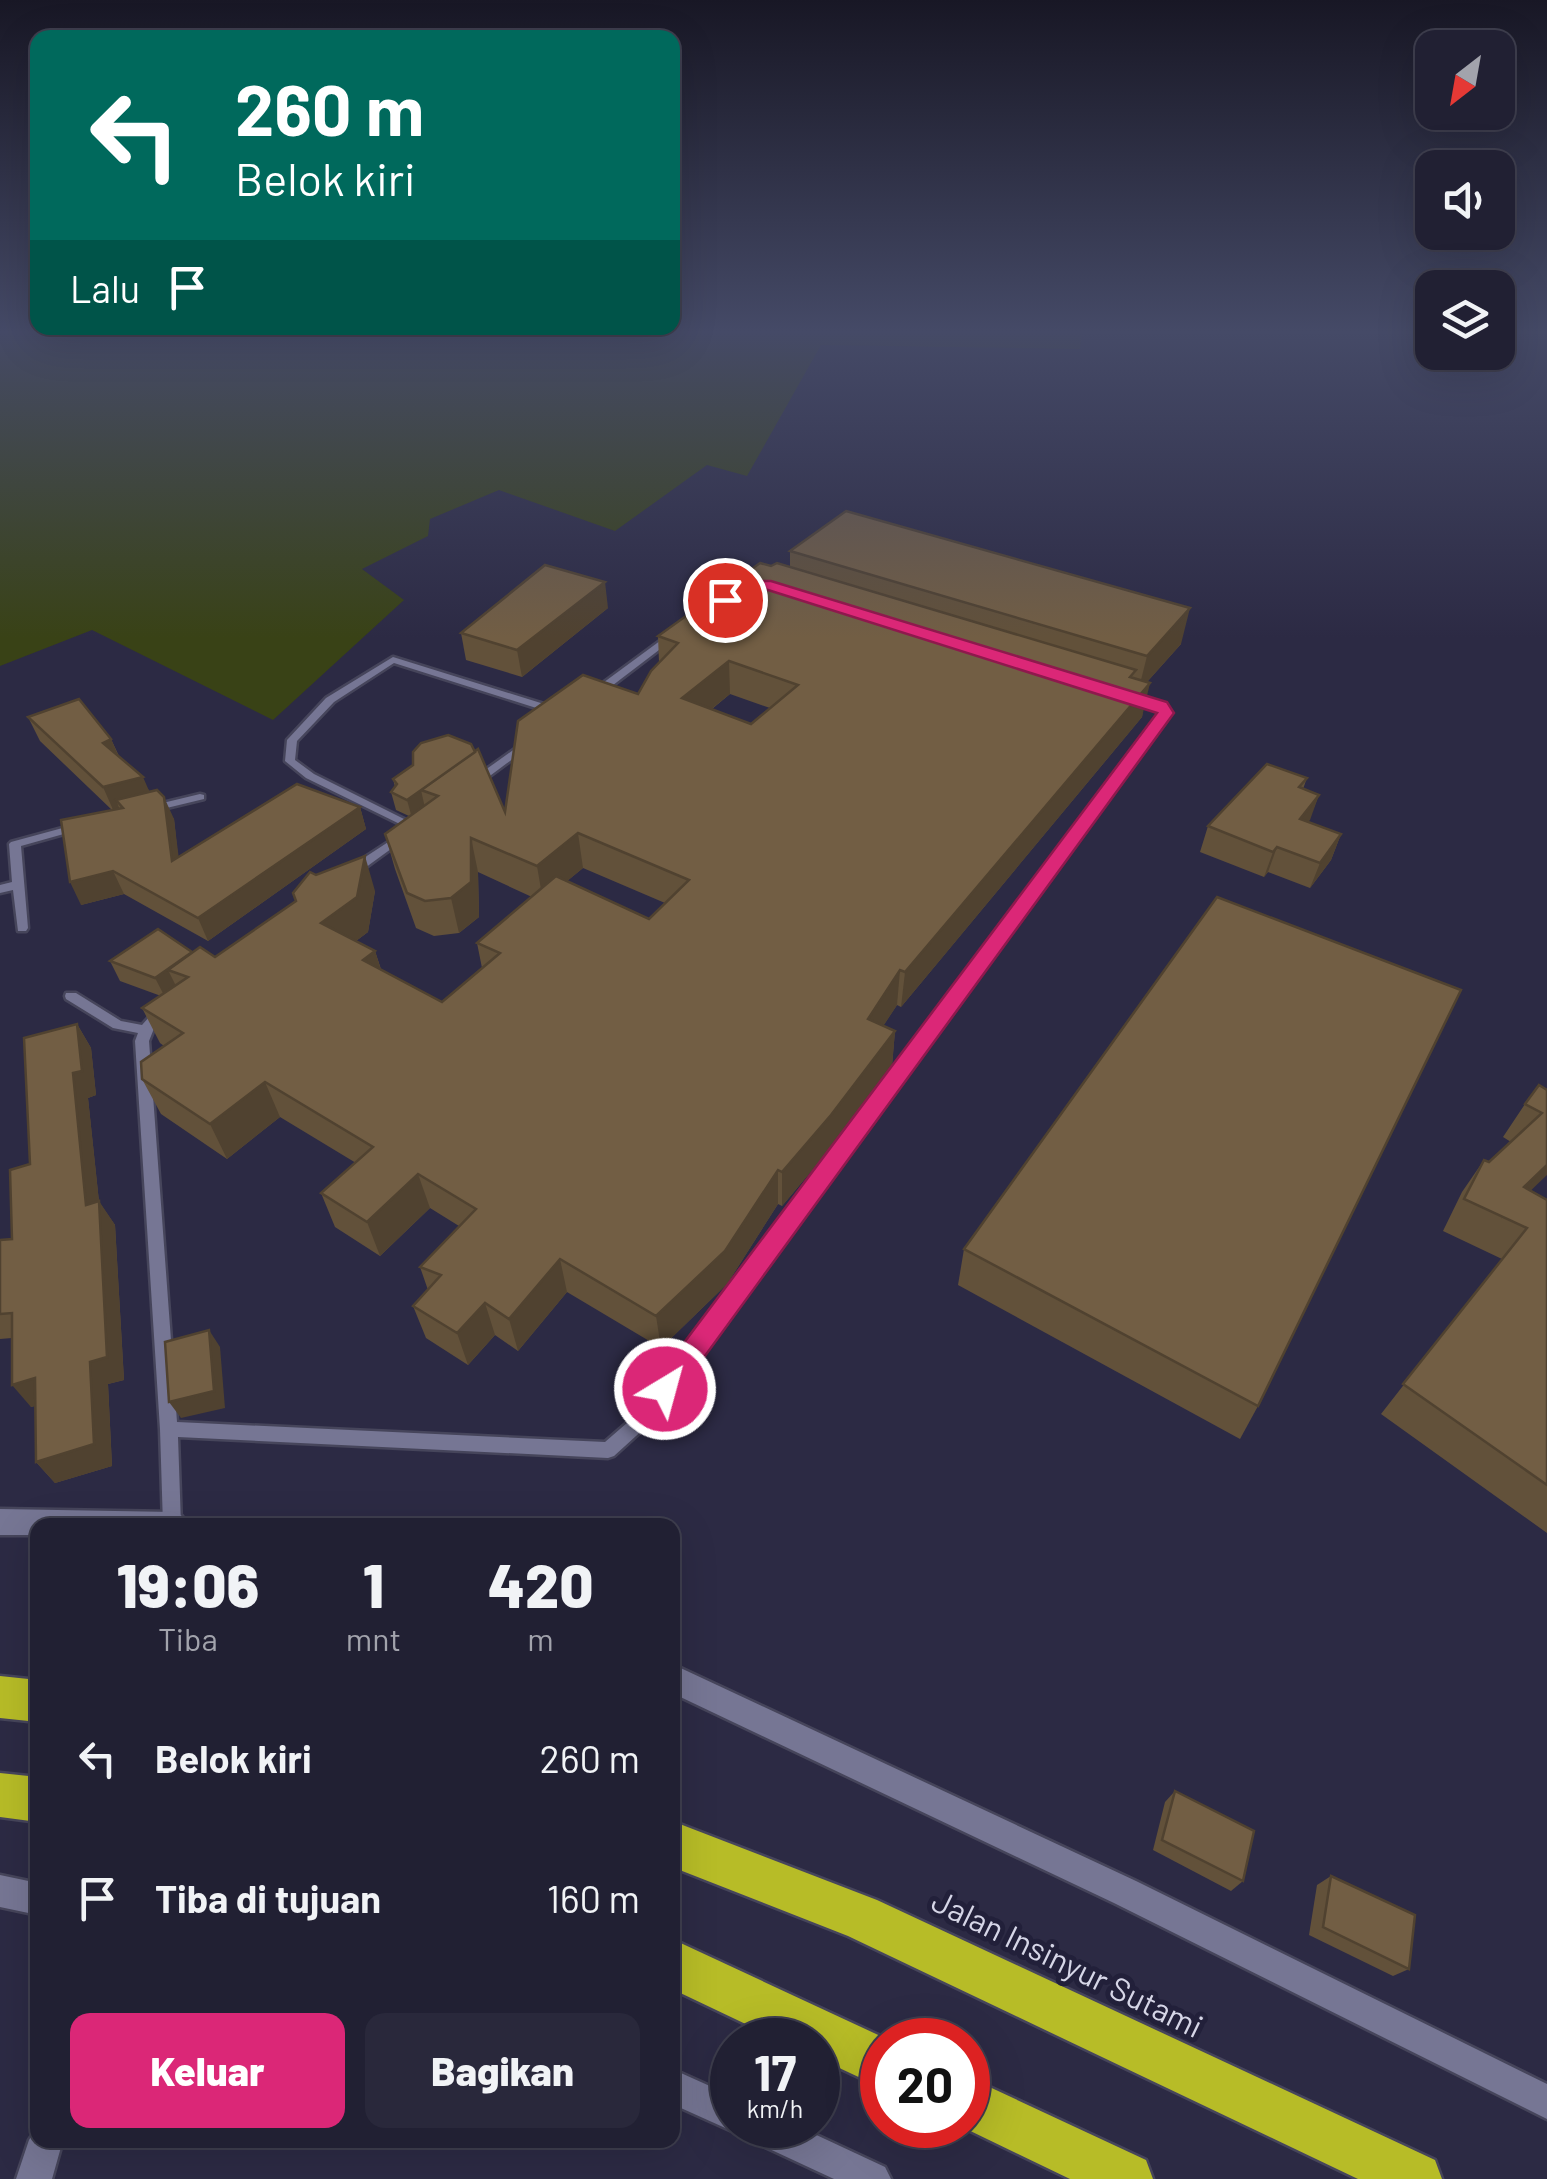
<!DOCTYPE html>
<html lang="id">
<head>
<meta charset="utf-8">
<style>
	:root { --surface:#212033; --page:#29283b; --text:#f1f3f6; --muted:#a2a3ac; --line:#3e3e4e; --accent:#db2777 }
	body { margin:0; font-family:Barlow,sans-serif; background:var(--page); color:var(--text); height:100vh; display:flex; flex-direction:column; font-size:38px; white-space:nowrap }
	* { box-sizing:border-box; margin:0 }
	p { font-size:32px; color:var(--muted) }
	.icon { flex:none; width:55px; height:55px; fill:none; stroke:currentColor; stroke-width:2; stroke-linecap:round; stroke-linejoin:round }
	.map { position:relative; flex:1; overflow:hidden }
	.sheet { position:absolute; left:30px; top:1518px; width:650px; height:630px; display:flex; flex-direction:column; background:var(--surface); border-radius:20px; box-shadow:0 10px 40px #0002,0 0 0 2px var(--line) }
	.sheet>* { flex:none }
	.guide { position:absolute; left:30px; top:30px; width:650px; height:305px; border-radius:20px; box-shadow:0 10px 40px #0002,0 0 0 2px var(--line); background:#00695c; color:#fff; overflow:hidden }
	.needle { width:65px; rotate:211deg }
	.controls { position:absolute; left:1415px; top:30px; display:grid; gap:20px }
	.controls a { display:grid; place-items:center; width:100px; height:100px; border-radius:20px; background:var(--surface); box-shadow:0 10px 40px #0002,0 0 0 2px var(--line); font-size:50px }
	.speed { position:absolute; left:710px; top:2018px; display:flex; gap:20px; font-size:50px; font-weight:700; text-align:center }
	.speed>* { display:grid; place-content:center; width:130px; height:130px; border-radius:50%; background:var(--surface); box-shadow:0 10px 40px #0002,0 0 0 2px var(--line); line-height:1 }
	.speed small { font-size:25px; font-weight:400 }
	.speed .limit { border:15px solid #d22; background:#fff; color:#111 }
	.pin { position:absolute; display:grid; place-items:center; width:85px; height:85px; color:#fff; margin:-42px; border:5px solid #fff; border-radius:50%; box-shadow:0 2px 10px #0007 }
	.me { position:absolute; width:110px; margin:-55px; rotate:37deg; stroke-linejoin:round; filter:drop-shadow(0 0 8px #0008) }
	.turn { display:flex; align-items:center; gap:35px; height:210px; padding:0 40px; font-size:45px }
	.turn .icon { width:130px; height:130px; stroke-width:2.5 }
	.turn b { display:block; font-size:70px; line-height:85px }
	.then { display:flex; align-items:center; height:95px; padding:0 40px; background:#0003; gap:20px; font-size:38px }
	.eta { display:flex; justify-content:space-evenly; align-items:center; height:170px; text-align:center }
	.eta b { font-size:60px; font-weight:800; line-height:70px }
	.primary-button { display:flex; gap:20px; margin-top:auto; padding:20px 40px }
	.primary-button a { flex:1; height:115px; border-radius:20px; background:var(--accent); color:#fff; font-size:40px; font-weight:800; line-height:115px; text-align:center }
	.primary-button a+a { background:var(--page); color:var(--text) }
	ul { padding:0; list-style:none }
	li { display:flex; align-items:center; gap:30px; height:140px; padding:0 40px }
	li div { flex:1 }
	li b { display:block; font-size:38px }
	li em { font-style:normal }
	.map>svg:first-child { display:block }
	.green { fill:#394216 }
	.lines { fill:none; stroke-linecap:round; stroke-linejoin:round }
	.service-casing { stroke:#46455b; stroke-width:5 }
	.minor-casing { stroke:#46455b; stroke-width:5 }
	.tertiary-casing { stroke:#46455b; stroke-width:5 }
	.motorway-casing { stroke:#46455b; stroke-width:5 }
	.service { fill:#767694; fill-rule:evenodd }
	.minor { fill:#767694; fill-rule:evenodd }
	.tertiary { fill:#767694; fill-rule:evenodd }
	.motorway { fill:#b7bc27; fill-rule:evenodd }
	.wall { fill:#62513a; fill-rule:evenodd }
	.shaded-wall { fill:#504230 }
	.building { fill:#725e44; stroke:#504230; stroke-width:2.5; fill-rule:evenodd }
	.route { fill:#db2777; stroke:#8e194d; stroke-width:2.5 }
	.labels { text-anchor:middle; stroke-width:10; stroke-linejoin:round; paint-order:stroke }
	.near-street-label { font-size:32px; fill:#d6d6e7; stroke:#22203a }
</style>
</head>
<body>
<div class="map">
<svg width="1547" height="2179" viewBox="0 0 1547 2179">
	<rect width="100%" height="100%" fill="#2c2a44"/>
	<polygon class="green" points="0,333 1082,333 1080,349 821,345 747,476 707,465 615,531 499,490 430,519 428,536 362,569 404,600 273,720 92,630 0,666"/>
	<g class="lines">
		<g class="service-casing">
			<g id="service">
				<polygon points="668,635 676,637 600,695 592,695 592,691"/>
				<polygon points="393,657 560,709 561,711 560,713 552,713 394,663 334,702 297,741 295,760 314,774 420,827 414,830 410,829 306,778 285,761 287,740 326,698"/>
				<polygon points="1129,693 1165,704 1170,713 647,1426 614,1456 608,1458 178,1437 181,1525 163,1525 160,1429 135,1041 138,1033 113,1028 66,999 65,996 66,993 76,993 121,1021 142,1025 158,1007 168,1007 169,1010 155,1026 149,1041 177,1422 605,1442 635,1416 1160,713 1157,708 1125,698 1124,696"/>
				<polygon points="526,741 531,744 530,746 479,784 471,784 471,780"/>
				<polygon points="200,794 204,795 204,799 150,812 144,809 146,807"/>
				<polygon points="81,823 87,826 85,828 21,846 28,928 26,931 18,931 13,890 0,893 0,885 12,882 9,844 11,842"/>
				<polygon points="402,833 406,834 406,838 358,873 350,873 350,867"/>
			</g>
		</g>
		<g class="minor-casing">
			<polygon id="minor" points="38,2126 38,2140 63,2140 52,2179 16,2179 29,2140"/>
		</g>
		<g class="tertiary-casing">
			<g id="tertiary">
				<polygon points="0,1509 173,1512 182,1516 186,1525 38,1525 38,1535 0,1535"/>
				<polygon points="672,1664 1136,1881 1547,2084 1547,2119 1114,1903 672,1693"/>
				<polygon points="0,1875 38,1883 38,1915 0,1907"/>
				<polygon points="672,2069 732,2096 732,2125 795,2125 885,2167 891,2179 834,2179 744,2137 740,2128 732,2131 672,2104"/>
			</g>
		</g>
		<g class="motorway-casing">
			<g id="motorway">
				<polygon points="0,1676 38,1680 38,1722 0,1718"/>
				<polygon points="0,1773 38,1777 38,1822 0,1817"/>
				<polygon points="672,1821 877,1900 1435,2160 1442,2179 1358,2179 848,1936 672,1867"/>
				<polygon points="672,1939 889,2040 882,2040 882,2088 818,2058 818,2040 779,2040 672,1989"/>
				<polygon points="968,2077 1146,2160 1153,2179 1070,2179 958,2125 968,2125"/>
			</g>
		</g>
		<use href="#service" class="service"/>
		<use href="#minor" class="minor"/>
		<use href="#tertiary" class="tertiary"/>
		<use href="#motorway" class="motorway"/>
	</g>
	<g class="wall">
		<path d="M790 551 1181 644 1147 682 1142 717 901 1007 897 1005 883 1026 895 1031 892 1066 829 1150 782 1206 778 1204 727 1284 661 1348 567 1292 518 1351 495 1335 468 1365 426 1338 413 1306 428 1290 420 1267 459 1226 430 1208 380 1256 335 1227 321 1193 356 1163 280 1117 227 1159 161 1114 142 1079 164 1046 160 1043 142 1008 161 996 120 981 110 961 215 957 296 901 316 875 375 891 368 932 356 941 375 951 381 969 442 1002 482 968 477 943 532 897 478 872 479 917 459 933 434 936 416 928 395 869 385 834 409 816 396 810 391 792 395 787 393 779 505 812 638 694 659 662 658 636 771 566 790 567ZM730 694 770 708 751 724 712 709ZM583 868 665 903 649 919 567 881Z"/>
		<polygon points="608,608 522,677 466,660 461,633"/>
		<polygon points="28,717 111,739 119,756 174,819 178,857 360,807 366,829 208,941 124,894 81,905 112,810 40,741"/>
		<polygon points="1307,778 1303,789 1319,795 1308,822 1341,834 1331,860 1310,888 1268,872 1264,877 1200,852 1208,826"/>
		<polygon points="77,1024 91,1048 96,1095 88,1098 99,1202 115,1225 124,1380 108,1384 112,1466 55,1483 36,1462 35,1406 31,1407 12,1338 0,1339 0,1240 12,1239 30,1164"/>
		<polygon points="1547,1090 1531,1191 1547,1200 1547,1533 1381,1414 1502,1259 1443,1231 1462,1192 1484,1160 1489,1162 1511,1142 1503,1137 1525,1104"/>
		<polygon points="964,1249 1258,1406 1240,1439 958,1285"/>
		<polygon points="1175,1791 1243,1881 1231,1891 1153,1850 1165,1802"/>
		<polygon points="1331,1876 1409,1969 1393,1976 1309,1935 1317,1885"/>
	</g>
	<g class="shaded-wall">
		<polygon points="605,582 608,608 522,677 517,650"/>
		<polygon points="1190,608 1181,644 1138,692 1147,656"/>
		<polygon points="729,661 730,694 684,731 682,698"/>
		<polygon points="1150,683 1142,717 901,1007 905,972"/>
		<polygon points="111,739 122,764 103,743"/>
		<polygon points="143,777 154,802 116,800 120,810 114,812 103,787"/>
		<polygon points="421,790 425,808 412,818 407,800"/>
		<polygon points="1319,795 1310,820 1290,844 1300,819"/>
		<polygon points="164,797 174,819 182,884 172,861"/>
		<polygon points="360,807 366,829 208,941 198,918"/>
		<polygon points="578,833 583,868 543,901 537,866"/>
		<polygon points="1341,834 1331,860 1310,888 1320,863"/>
		<polygon points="471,838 478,872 479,917 459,933 451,898"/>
		<polygon points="1277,847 1268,872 1264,877 1273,852"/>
		<polygon points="365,856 375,891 368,932 333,958 321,923"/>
		<polygon points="113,871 124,894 81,905 70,882"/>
		<polygon points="375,951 386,986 363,960"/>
		<polygon points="192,952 188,977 168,970 177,988 165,997 155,978"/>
		<polygon points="900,970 897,1005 865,1054 868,1019"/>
		<polygon points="77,1024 91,1048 96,1095 88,1098 100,1211 99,1201 115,1225 124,1380 108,1384 112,1466 55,1483 36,1462 90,1362 86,1205 73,1073"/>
		<polygon points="895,1031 892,1066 829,1150 782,1206 782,1172"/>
		<polygon points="265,1082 280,1117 227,1159 210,1124"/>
		<polygon points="1547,1165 1547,1175 1501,1219 1524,1187"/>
		<polygon points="778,1170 778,1204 727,1284 661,1348 656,1316"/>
		<polygon points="418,1174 430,1208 380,1256 367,1222"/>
		<polygon points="560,1259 567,1292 518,1351 509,1319"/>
		<polygon points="485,1303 495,1335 468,1365 457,1333"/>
		<polygon points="209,1330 220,1347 225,1408 181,1418 169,1402"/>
		<polygon points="35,1378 54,1400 31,1407 12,1385"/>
	</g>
	<g class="building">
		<polygon points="846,511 1190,608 1147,656 790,551"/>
		<path d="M760 563 771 566 777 563 1136 670 1130 677 1150 683 905 972 900 970 868 1019 895 1031 831 1115 782 1172 778 1170 725 1251 656 1316 560 1259 509 1319 485 1303 457 1333 413 1306 441 1275 420 1267 476 1209 418 1174 367 1222 321 1193 373 1147 265 1082 210 1124 142 1079 141 1062 183 1033 142 1008 188 977 168 970 200 947 215 957 296 901 293 893 310 872 316 875 365 856 357 897 321 923 375 951 363 960 442 1002 500 953 477 943 556 876 649 919 689 880 578 833 537 866 471 838V882L451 898 425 901 407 893 385 834 438 796 421 790 478 749 505 812 518 721 583 675 638 694 651 671 678 643 658 636ZM729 661 798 685 751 724 682 698Z"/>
		<polygon points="545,565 605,582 517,650 461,633"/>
		<polygon points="79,699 111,739 103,743 143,777 103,787 28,717"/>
		<polygon points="448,735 471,744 475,752 407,800 391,792 397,784 393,779 413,765 413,752 421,743"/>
		<polygon points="1267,764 1307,778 1299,787 1319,795 1300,819 1341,834 1320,863 1277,847 1273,852 1208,826"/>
		<polygon points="297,784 360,807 198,918 113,871 70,882 61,820 123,808 116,800 157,790 164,797 172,861"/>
		<polygon points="1217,897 1461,990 1258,1406 964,1249"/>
		<polygon points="158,929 192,952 155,978 110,961"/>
		<polygon points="77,1024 82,1071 73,1073 86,1205 99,1201 107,1357 90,1362 94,1444 36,1462 35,1378 12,1385 12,1313 0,1314 0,1240 12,1239 10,1170 30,1164 24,1038"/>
		<polygon points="1539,1085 1547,1090 1547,1165 1524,1187 1547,1200 1547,1485 1403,1384 1527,1228 1464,1199 1484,1160 1489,1162 1542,1113 1525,1104"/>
		<polygon points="209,1330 214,1391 169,1402 165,1342"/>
		<polygon points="1175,1791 1254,1831 1243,1881 1162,1840"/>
		<polygon points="1331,1876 1415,1915 1409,1969 1323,1927"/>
	</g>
	<linearGradient id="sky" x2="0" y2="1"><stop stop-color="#181725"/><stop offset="0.52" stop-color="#454a67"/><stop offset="1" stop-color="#454a67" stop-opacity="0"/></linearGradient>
	<rect width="1547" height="638" fill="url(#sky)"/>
	<path class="route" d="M742 581H771L1167 702 1174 713 675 1397 665 1401 656 1397 651 1389 656 1380 1157 713 765 589C747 589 736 605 719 603V597Z"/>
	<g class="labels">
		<g class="near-street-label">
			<text transform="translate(1067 1964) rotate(26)" y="11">Jalan Insinyur Sutami</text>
		</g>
	</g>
</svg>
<div class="controls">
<a><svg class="needle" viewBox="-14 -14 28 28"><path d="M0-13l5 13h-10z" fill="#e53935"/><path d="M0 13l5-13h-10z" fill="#a2a3ac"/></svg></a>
<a><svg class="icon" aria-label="sound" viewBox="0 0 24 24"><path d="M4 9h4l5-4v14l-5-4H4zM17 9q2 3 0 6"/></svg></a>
<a><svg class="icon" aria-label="layers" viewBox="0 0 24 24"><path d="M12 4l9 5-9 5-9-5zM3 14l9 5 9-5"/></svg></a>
</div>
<div class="speed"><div>17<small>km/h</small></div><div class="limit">20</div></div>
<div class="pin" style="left:725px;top:600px;background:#d93025"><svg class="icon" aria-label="arrive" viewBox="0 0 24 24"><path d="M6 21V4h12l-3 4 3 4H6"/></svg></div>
<svg class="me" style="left:665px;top:1389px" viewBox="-20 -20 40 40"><circle r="17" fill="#db2777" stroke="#fff" stroke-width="3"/><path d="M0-11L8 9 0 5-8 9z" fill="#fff"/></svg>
<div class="guide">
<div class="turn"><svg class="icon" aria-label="left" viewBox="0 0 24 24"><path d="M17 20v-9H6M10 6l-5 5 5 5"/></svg><div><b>260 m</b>Belok kiri</div></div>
<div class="then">Lalu<svg class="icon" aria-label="arrive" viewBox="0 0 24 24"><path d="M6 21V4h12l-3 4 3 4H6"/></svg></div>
</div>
<section class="sheet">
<div class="eta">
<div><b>19:06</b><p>Tiba</p></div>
<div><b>1</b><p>mnt</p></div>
<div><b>420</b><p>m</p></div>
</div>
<ul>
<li><svg class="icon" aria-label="left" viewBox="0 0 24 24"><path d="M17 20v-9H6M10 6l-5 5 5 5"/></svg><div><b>Belok kiri</b></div><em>260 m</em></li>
<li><svg class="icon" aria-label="arrive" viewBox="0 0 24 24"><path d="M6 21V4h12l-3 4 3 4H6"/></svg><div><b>Tiba di tujuan</b></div><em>160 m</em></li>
</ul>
<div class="primary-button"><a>Keluar</a><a>Bagikan</a></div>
</section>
</div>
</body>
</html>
